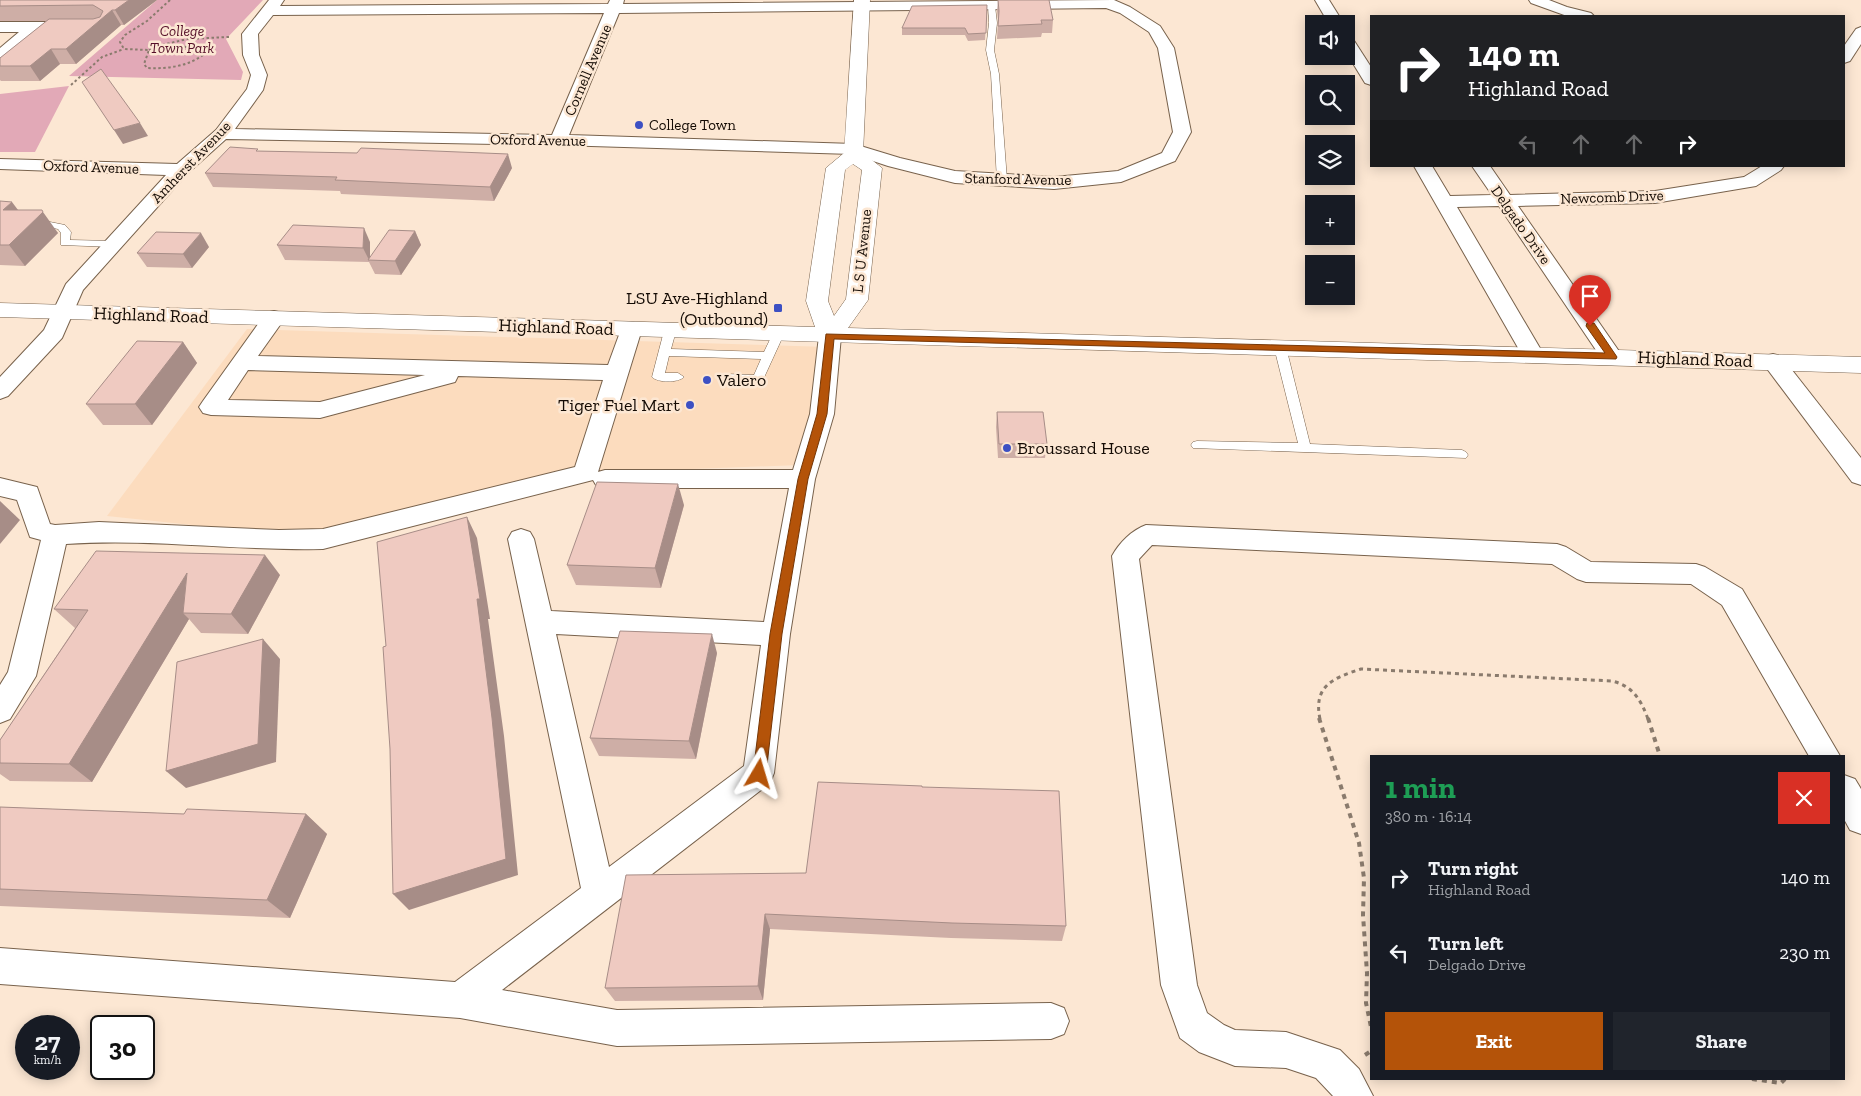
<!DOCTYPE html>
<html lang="en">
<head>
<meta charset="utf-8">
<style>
	:root { --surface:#171b24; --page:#20242c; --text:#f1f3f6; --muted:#9ea1a6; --accent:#b45309 }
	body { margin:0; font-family:"Zilla Slab",serif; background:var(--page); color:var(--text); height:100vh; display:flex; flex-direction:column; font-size:19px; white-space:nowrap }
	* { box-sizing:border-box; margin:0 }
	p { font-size:16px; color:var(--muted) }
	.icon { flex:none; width:28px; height:28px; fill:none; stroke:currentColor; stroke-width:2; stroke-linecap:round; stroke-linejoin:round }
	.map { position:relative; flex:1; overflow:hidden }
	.side { position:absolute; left:1370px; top:755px; width:475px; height:325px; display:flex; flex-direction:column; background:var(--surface); border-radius:0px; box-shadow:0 2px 12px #0003 }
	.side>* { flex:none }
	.top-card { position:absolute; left:1370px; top:15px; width:475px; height:152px; border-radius:0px; box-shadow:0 2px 12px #0003; background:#202124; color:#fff; overflow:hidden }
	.fabs { position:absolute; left:1305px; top:15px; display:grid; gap:10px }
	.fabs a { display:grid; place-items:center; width:50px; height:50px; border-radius:0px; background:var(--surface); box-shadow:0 2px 12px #0003; font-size:25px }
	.speed { position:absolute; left:15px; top:1015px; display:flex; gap:10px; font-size:25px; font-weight:700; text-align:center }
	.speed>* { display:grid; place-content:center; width:65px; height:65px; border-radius:50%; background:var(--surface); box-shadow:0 2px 12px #0003; line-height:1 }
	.speed small { font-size:12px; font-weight:400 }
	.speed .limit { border:2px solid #111; border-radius:8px; background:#fff; color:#111 }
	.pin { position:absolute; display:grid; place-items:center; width:42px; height:42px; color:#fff; margin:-51px -21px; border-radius:50% 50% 50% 0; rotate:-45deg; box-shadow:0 0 5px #0007 }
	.pin .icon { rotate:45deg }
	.me { position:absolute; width:55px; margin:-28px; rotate:7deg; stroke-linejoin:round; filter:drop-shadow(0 0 4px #0008) }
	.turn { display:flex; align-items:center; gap:18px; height:105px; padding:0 15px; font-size:22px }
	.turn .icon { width:65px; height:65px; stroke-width:2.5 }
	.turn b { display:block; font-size:35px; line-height:42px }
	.lanes { display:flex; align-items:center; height:48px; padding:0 15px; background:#0003; justify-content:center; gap:25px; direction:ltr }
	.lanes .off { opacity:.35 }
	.round { display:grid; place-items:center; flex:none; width:52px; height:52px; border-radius:0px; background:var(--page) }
	.headline { display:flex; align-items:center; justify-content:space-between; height:85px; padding:0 15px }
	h1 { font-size:30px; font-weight:800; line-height:38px; color:#1e9e55 }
	.button { display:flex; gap:10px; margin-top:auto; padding:10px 15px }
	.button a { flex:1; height:58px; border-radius:0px; background:var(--accent); color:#fff; font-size:20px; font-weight:800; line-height:58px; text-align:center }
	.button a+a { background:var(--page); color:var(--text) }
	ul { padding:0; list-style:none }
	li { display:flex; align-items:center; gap:15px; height:75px; padding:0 15px }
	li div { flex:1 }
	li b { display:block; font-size:19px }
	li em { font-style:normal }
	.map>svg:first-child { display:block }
	.built { fill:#fcdcbe }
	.green { fill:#e2a9b7 }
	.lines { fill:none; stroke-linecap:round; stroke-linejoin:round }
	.service-casing { stroke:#78624c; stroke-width:1 }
	.minor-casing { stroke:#78624c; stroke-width:2 }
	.tertiary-casing { stroke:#78624c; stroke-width:1 }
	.path-far2 { stroke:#8a7b6d; stroke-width:2; stroke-dasharray:2.5 2.5; stroke-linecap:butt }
	.path-far1 { stroke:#8a7b6d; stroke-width:3; stroke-dasharray:4 4; stroke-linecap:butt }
	.path { stroke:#8a7b6d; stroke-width:4; stroke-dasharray:5 5; stroke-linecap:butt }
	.service { fill:#fff; fill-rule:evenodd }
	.minor { fill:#fff; fill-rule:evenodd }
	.tertiary { fill:#fff; fill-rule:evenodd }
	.wall { fill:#ceaea6 }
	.shaded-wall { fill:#a78d87 }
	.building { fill:#efcac1; stroke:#a78d87 }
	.route { fill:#b45309; stroke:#753606 }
	.poi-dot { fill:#3d50c3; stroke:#fce7d3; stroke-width:2 }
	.labels { text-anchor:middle; stroke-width:5; stroke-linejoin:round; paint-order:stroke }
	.far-park-label { font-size:15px; font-style:italic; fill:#550f29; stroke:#fce7d3 }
	.far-street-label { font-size:15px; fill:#140b04; stroke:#fce7d3 }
	.far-poi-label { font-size:15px; fill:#140b04; stroke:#fce7d3; text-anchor:start }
	.poi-label { font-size:18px; fill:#140b04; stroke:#fce7d3; text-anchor:end }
	.street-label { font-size:18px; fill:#140b04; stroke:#fce7d3 }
</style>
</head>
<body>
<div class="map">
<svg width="1861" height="1096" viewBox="0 0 1861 1096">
	<rect width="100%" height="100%" fill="#fce7d3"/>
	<polygon class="built" points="247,329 828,347 800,465 585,473 323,539 107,516"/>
	<g class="green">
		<polygon points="157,0 263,0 226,39 243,72 241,80 69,76"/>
		<polygon points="69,86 35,152 0,152 0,94"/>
	</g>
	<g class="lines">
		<g class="service-casing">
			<g id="service">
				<polygon points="988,4 995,6 997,23 994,50 999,74 1007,180 1002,183 997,180 991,74 986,50 989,23"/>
				<polygon points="0,211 40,216 45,221 65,225 71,232 70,240 114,241 119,244 114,247 61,245 61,233 58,229 38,225 33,221 0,217"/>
				<path d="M670 327 676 331 671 349 764 352 774 331 778 330 784 334 762 382H726L720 378 726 374 754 375 761 359 669 356 665 373H678L684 377C678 383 658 383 652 377L664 331Z"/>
				<polygon points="1280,343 1286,347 1310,444 1462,450 1466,452 1468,455 1466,458 1193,448 1191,445 1193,442 1197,441 1298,443 1274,347"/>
			</g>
		</g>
		<g class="minor-casing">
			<g id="minor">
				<path d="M269 0H284L280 6 608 4 610 0H624L623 4 1114 0 1130 7 1160 26 1174 48 1191 132 1175 161 1121 182 1054 189 955 183 888 166 852 154 558 145 226 139 187 174 83 290 62 338 8 396 0 399V377L44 330 66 284 166 175 0 169V159L177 164 216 130 247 89 251 75 243 55 242 34ZM1106 8 1120 13 1149 32 1158 48 1173 132 1162 153 1118 171 1054 177 955 171 900 158 854 144 569 135 619 13ZM604 13 552 135 235 129 263 90 267 75 259 55 258 34 273 15Z"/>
				<polygon points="1315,0 1329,0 1344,24 1329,24"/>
				<polygon points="1529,0 1549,0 1567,7 1591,13 1594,16 1567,16 1531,3"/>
				<polygon points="0,22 74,22 79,24 82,27 79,30 74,32 38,32 6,59 0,61 0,48 19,32 0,32"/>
				<polygon points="1861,27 1861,44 1850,61 1844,63 1844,46 1856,29"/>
				<polygon points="1346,34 1351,36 1371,67 1371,85 1365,83 1346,52"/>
				<polygon points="1414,166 1432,166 1450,196 1492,195 1472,166 1490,166 1510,195 1655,191 1744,177 1762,166 1784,166 1781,170 1756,186 1655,203 1518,206 1623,357 1620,362 1612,364 1604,362 1499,206 1457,207 1544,355 1541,360 1533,362 1525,360"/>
				<path d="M274 311 282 313 285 318 258 356 608 365 623 324 631 322 639 324 642 329 598 472 605 470H793L810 414 819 336 822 331 830 329 838 331 841 336 834 414 815 479 790 634 774 773 770 783 502 990 617 1010 1051 1003 1064 1008 1069 1021 1064 1034 1051 1039 617 1046 460 1018 0 984V948L455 982 581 888 508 539 512 532 521 529 530 532 534 539 551 611 764 622 789 488H605L596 485 593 480 323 549C237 551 151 538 66 544L36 676 10 719 0 723V685L8 672 41 540 30 537 17 500 0 496V478L37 487 50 524 55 525 99 522 279 530 323 529 575 467 603 380 458 376 455 382 320 418 211 415 203 413 199 407 203 401 266 313ZM248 370 425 375 320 402 228 400ZM556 634 761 645 744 766 609 867Z"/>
				<polygon points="1773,354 1781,356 1861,458 1861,485 1852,482 1765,366 1762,361 1765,356"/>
				<path d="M1146 525 1557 544 1566 547 1591 562 1696 564 1705 567 1742 589 1840 756H1809L1722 605 1691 584 1586 582 1577 579 1552 564 1152 545 1139 559 1197 985 1207 1013 1224 1025 1235 1030 1286 1032 1340 1050 1359 1069 1373 1096H1333L1316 1078 1286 1068 1235 1066 1199 1052 1180 1038 1161 985 1112 556C1119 543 1132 530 1146 525Z"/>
				<polygon points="1844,775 1855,779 1861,789 1861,834 1850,830 1844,819"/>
			</g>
		</g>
		<g class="tertiary-casing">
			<path id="tertiary" d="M854 0H870L863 153 882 168 868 300 848 328 1861 357V373L0 317V303L815 327 806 301 826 168 844 153ZM853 164 862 170 846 299 834 316 828 301 845 170Z"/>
		</g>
		<g class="path-far2">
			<path d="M170 0 147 21 125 35 120 42 124 49 149 50 144 64 147 68C170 69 193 66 210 49L162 45 187 39 229 37"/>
			<polyline points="149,50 162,45"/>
			<polyline points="71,85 102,57 124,49"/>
		</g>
		<path class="path-far1" d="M1320 719C1313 686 1333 678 1361 669L1612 681C1633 686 1641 700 1648 719"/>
		<g class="path">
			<polyline points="1319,718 1359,843 1364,878 1363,915 1367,973 1366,1003 1371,1027"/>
			<polyline points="1648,718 1660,756"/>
			<polyline points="1365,1055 1371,1051"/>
			<polyline points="1752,1079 1781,1083 1785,1079"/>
		</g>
		<use href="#service" class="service"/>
		<use href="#minor" class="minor"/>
		<use href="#tertiary" class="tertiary"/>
	</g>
	<g class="wall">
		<polygon points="0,0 157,0 124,25 121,25 76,64 60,64 40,81 1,81 0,80 0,58 47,21 0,21"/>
		<polygon points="998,0 1053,20 1052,33 1042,33 1041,37 997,39 998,20 997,11"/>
		<polygon points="987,5 985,40 968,41 965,35 902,35 902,28"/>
		<polygon points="259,151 512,168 494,201 341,194 340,191 213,187 205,173"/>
		<polygon points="0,201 18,210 58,233 25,266 0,265"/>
		<polygon points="415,231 421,245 401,275 375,274 369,262 285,260 277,245 370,242 370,258"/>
		<polygon points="209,247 192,268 147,267 137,253"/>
		<polygon points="183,342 197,363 152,425 103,425 86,404"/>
		<polygon points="997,412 1047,444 1045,458 998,458 996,427"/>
		<polygon points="684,505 661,588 576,585 567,565"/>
		<polygon points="280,575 248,634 201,633 189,619 92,782 10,781 0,774 0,740 75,628 54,609"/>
		<polygon points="717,653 696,759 599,756 590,738"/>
		<polygon points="922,787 1066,926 1062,941 951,938 770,929 763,1000 615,1001 605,988 806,873"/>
		<polygon points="0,807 184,814 306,814 327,834 290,918 0,906"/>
	</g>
	<g class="shaded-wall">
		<polygon points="129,0 157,0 124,25 115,10"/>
		<polygon points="112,10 121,25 76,64 66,49"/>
		<polygon points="51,49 60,64 40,81 30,66"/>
		<polygon points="140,123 148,136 123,144 114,130"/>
		<polygon points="508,154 512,168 494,201 490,187"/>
		<polygon points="12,202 27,222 3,210"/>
		<polygon points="43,212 58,233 25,266 9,245"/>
		<polygon points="364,228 370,242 370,260 369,260 363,248"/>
		<polygon points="415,231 421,245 401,275 395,261"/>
		<polygon points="201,233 209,247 192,268 183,254"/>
		<polygon points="183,342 197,363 152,425 135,404"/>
		<polygon points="678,484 684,505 661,588 655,568"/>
		<polygon points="0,501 20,520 0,544"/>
		<polygon points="467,517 477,538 490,619 488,619 504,736 518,875 409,910 393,894 477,599"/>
		<polygon points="265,555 280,575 248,634 231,614"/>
		<polygon points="187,573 183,613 189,619 92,782 69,764"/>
		<polygon points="712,634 717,653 696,759 689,741"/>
		<polygon points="263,639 280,659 276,762 186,788 166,771"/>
		<polygon points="306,814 327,834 290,918 267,900"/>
		<polygon points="765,914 770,929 763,1000 758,986"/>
	</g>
	<g class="building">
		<polygon points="0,0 129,0 115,10 112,10 66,49 51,49 30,66 0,66 0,58 49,19 93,19 100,17 103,11 93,5 0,6"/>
		<polygon points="998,0 1049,0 1053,20 1041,20 1042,24 998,26 999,11"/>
		<polygon points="987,5 986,33 968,34 965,28 902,28 912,6"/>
		<polygon points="101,69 140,123 114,130 82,82"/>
		<polygon points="230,147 258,149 256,151 357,153 361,148 508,154 490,187 335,180 337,177 205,173"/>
		<polygon points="0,201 12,202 3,210 42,210 43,212 9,245 0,245"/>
		<polygon points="293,225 364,228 363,248 277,245"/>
		<polygon points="389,230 415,231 395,261 368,260"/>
		<polygon points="156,232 201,233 183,254 137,253"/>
		<polygon points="137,341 183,342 135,404 86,404"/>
		<polygon points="997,412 1043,412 1047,444 999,444"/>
		<polygon points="597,482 678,484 655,568 567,565"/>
		<polygon points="467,517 480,599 477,599 492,718 506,859 393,894 390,749 383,647 386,646 377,542"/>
		<polygon points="96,551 265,555 231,614 183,613 187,573 69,764 0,763 0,740 88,610 54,609"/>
		<polygon points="620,631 712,634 689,741 590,738"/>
		<polygon points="263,639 258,744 166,771 177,662"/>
		<polygon points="818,782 922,786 922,787 1059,791 1066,926 952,923 765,914 758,986 605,988 626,875 806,873"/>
		<polygon points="0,807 184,814 187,809 306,814 267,900 0,889"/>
	</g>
	<polygon class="route" points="1587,323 1594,323 1617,357 1616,359 834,339 827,414 808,479 782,634 766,774 764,778 759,780 755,778 753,774 770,634 798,479 817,414 826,334 1605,353 1586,326"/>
	<g class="poi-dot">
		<circle cx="639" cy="125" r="5"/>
		<rect x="773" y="303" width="10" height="10" rx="2.5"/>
		<circle cx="707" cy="380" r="5"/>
		<circle cx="690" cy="405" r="5"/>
		<circle cx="1007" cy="448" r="5"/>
	</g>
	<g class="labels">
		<g class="far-park-label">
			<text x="182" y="36">College<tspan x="182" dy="17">Town Park</tspan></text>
		</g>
		<g class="far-street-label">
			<text transform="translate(588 70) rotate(-67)" y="5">Cornell Avenue</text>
			<text transform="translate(538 140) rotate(1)" y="5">Oxford Avenue</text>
			<text transform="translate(191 162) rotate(-46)" y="5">Amherst Avenue</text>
			<text transform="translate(91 167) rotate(2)" y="5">Oxford Avenue</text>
			<text transform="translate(1018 179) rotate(1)" y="5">Stanford Avenue</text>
			<text transform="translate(1612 197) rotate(-2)" y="5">Newcomb Drive</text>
			<text transform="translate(1521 225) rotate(55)" y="5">Delgado Drive</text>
			<text transform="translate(862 251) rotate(-84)" y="5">L S U Avenue</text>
		</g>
		<g class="far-poi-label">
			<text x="649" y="130">College Town</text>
		</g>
		<g class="poi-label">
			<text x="768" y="304">LSU Ave-Highland<tspan x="768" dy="21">(Outbound)</tspan></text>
			<text x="717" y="386" text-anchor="start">Valero</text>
			<text x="680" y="411">Tiger Fuel Mart</text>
			<text x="1017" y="454" text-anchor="start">Broussard House</text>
		</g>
		<g class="street-label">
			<text transform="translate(151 315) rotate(2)" y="6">Highland Road</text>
			<text transform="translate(556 327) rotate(2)" y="6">Highland Road</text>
			<text transform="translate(1695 359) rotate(2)" y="6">Highland Road</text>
		</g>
	</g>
</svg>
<div class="fabs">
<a><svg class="icon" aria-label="sound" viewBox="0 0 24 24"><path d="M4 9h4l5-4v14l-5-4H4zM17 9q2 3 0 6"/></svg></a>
<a><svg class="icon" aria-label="search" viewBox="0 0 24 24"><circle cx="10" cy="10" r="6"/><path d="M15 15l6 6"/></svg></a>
<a><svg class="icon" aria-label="layers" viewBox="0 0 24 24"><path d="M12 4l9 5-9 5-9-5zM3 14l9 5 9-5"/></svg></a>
<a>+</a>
<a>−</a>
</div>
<div class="speed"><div>27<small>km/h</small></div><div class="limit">30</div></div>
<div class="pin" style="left:1590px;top:326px;background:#d93025"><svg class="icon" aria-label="arrive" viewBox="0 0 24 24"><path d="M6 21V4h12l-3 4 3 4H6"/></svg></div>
<svg class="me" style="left:759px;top:774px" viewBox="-20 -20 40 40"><path d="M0-17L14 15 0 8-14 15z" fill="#b45309" stroke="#fff" stroke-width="4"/></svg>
<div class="top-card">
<div class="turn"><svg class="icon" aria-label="right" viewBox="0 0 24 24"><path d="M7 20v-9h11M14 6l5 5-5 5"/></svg><div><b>140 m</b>Highland Road</div></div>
<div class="lanes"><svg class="icon off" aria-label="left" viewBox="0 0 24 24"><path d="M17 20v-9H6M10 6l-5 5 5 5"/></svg><svg class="icon off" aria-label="ahead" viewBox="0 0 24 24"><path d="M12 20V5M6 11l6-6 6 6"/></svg><svg class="icon off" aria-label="ahead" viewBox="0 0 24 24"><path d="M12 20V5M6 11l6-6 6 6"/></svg><svg class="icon" aria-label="right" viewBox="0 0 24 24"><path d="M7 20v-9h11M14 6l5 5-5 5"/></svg></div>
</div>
<section class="side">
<div class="headline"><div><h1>1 min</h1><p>380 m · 16:14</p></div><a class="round" style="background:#d93025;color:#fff"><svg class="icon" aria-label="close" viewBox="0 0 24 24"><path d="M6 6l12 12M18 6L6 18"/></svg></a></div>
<ul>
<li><svg class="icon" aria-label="right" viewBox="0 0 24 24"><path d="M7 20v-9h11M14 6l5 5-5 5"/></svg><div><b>Turn right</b><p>Highland Road</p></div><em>140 m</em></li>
<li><svg class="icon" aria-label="left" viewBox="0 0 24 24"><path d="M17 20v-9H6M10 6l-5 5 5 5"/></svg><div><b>Turn left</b><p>Delgado Drive</p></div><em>230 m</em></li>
</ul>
<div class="button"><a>Exit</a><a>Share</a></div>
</section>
</div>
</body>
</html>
